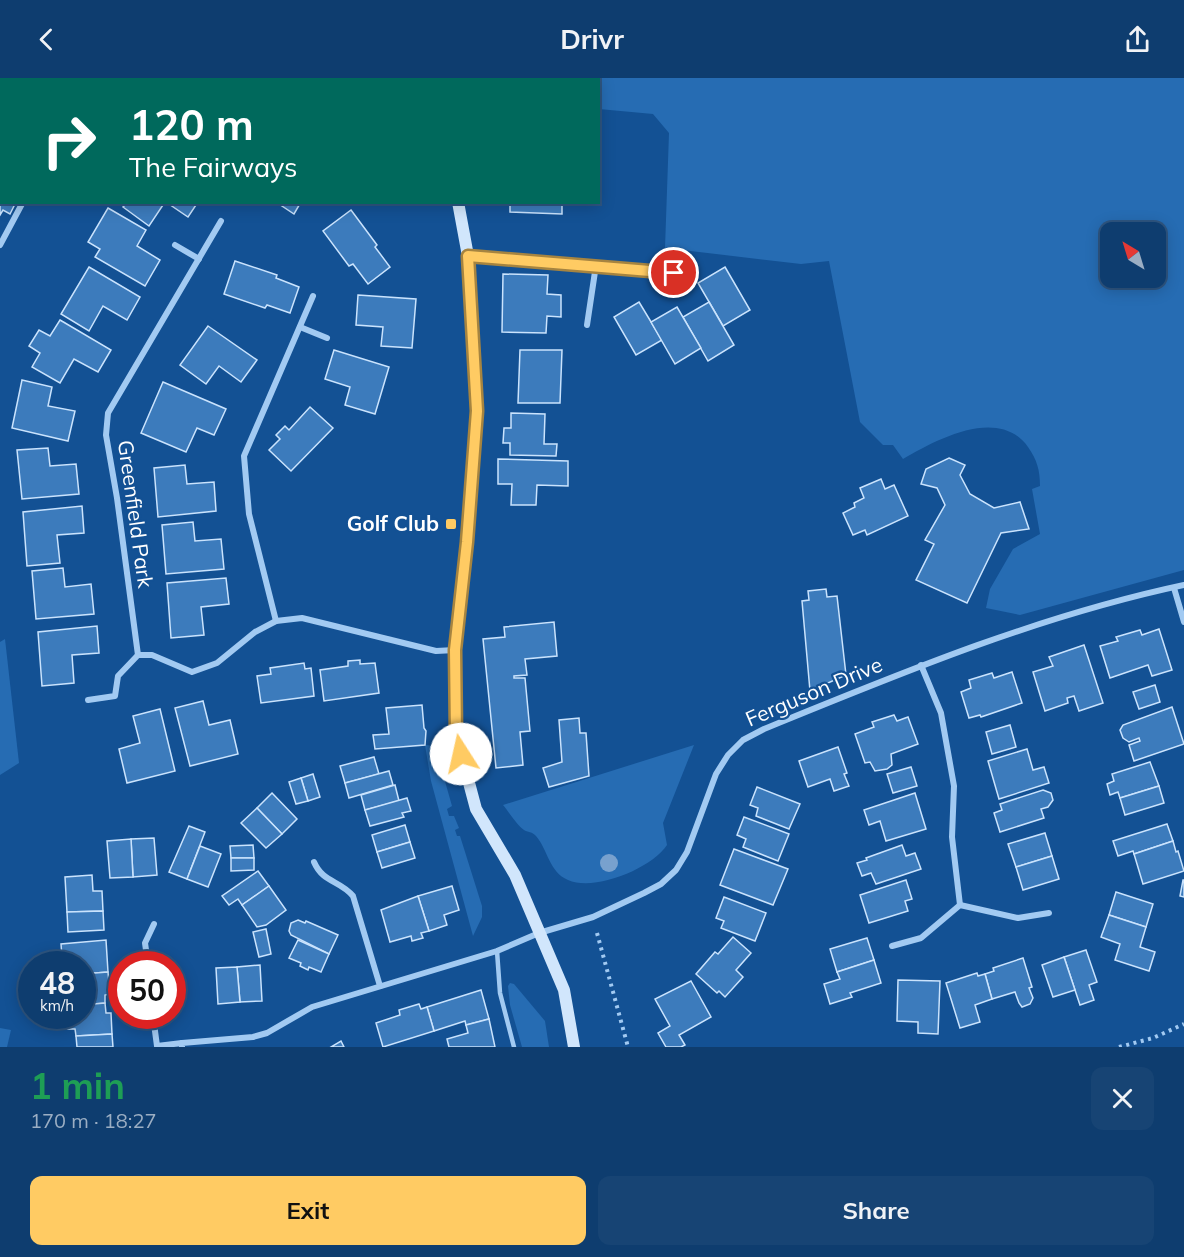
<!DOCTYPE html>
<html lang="en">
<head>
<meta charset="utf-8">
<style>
	:root { --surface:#0e3d6f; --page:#174474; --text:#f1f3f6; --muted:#9baec3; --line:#2e5682; --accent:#ffcb63 }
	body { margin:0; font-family:Mulish,sans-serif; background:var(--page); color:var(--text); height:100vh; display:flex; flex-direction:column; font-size:22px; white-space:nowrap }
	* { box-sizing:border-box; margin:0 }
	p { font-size:20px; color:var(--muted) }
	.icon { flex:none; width:33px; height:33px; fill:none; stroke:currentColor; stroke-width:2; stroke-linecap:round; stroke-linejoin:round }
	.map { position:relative; height:969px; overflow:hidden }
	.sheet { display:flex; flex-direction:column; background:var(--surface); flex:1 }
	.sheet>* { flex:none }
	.hud { position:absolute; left:0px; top:0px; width:600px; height:126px; box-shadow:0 3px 15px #0003,0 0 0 2px var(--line); background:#00695c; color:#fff; overflow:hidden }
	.needle { width:39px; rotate:322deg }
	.controls { position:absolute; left:1100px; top:144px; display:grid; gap:12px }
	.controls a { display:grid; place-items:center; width:66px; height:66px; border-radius:12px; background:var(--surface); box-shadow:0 3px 15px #0003,0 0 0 2px var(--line); font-size:30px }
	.speed { position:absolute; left:18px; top:873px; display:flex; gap:12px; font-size:30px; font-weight:700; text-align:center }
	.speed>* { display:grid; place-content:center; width:78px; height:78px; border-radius:50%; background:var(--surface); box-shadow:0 3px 15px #0003,0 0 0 2px var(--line); line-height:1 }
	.speed small { font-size:15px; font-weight:400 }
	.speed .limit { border:9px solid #d22; background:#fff; color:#111 }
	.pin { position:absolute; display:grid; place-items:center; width:51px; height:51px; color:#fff; margin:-26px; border:3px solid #fff; border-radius:50%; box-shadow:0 2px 6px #0007 }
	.me { position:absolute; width:66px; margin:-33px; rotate:350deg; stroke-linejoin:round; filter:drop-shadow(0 0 4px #0008) }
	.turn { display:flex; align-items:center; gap:21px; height:126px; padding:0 30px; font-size:27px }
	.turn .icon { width:78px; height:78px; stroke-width:2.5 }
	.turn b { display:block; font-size:42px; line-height:51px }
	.round { display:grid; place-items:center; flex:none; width:63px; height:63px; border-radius:12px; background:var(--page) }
	.headline { display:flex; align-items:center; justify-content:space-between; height:102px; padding:0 30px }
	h1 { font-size:36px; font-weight:700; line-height:45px; color:#1e9e55 }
	.cta { display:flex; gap:12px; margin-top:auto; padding:12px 30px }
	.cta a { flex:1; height:69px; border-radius:12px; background:var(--accent); color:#111; font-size:24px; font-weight:700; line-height:69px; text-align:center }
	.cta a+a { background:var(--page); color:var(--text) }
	header { display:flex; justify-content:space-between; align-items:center; height:78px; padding:0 30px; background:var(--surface); font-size:27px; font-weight:700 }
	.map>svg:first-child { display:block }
	.green { fill:#266cb3; fill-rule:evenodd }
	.building { fill:#3c7bbc; stroke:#cae3fd; stroke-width:1.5 }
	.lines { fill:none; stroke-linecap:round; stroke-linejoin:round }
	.path { stroke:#a2caf2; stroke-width:4; stroke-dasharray:3 4.5; stroke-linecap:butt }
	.lane { stroke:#a2caf2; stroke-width:4.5 }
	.street { stroke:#a2caf2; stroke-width:6 }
	.secondary { stroke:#d1e6fc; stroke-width:12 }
	.tree { fill:#78a1ce }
	.route-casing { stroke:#a68440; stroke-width:15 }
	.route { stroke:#ffcb63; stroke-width:10 }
	.poi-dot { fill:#ffcb63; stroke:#135194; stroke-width:2 }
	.labels { text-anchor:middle; stroke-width:4.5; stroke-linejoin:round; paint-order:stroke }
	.street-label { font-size:21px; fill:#fff; stroke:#135194 }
	.poi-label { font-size:21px; font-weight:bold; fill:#fff; stroke:#135194; text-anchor:end }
</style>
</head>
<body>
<header><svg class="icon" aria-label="back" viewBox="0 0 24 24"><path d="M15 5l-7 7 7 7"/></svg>Drivr<svg class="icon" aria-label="share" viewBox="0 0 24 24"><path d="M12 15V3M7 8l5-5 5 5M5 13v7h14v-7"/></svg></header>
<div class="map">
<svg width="1184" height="969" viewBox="0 0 1184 969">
	<rect width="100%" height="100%" fill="#135194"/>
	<g class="green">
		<path d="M492 0H1184V492L1020 537 986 530 990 511 1013 471 1040 456 1032 411 1040 408C1040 392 1037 382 1028 369 999 328 937 361 903 381L893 367H883L860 344 829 183 801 186 665 170 669 55 653 36 599 31 598 2ZM1110 154H1155V200H1110Z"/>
		<polygon points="5,561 19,685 0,697 0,564"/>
		<polygon points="425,667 435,668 452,728 447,731 449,738 454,738 459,750 455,752 457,758 460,758 482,828 482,839 473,858 431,703"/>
		<path d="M694 667 663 745 667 767C652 790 595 814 568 802 549 794 548 772 536 758 533 754 527 754 524 752 516 746 509 734 503 727Z"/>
		<polygon points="510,905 514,906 545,943 549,969 522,969 510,927 508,908"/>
		<polygon points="0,950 11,952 7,969 0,969"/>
	</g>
	<g class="building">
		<rect x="174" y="0" width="31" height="2"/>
		<polygon points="0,97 2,124 16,124 10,136 3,132 0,137"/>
		<polygon points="122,124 165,124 149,148 123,129 125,127"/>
		<polygon points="166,124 198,124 188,139"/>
		<polygon points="276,124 301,124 294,136"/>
		<polygon points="510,124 562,124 562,136 510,134"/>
		<polygon points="108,130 146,152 137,168 160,182 145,208 95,179 100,171 88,164"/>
		<polygon points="351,132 377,167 375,169 390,189 368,206 353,186 349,188 323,153"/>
		<polygon points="235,183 277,197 276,200 299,209 290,235 267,227 265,230 224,216"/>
		<polygon points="89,189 140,219 127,242 103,228 89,253 61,236"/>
		<polygon points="725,189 750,232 723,248 698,205"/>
		<polygon points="503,196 548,197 547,216 561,217 561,239 547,238 546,255 502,254"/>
		<polygon points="358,217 416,221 412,270 381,268 383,249 356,247"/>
		<polygon points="639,224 662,262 636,277 614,239"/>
		<polygon points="709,224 734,267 708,283 683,239"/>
		<polygon points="677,229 701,270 675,286 651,244"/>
		<polygon points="60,242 111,272 98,294 74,281 60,305 32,289 40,275 29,268 39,252 50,258"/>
		<polygon points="208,248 257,282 241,304 219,288 206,306 180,287"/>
		<polygon points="334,272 389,289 375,336 345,327 350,309 325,301"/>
		<polygon points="520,272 562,272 560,325 518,325"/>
		<polygon points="22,302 52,309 48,328 75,333 68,363 12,350"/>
		<polygon points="163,304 226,331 214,357 197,350 186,374 141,355"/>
		<polygon points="310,329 333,350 291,393 269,372 280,361 276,357 285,348 289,352"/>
		<polygon points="511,335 545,336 544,366 557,366 556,378 510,377 510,365 503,365 504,350 511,350"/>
		<polygon points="48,370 50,388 76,386 79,416 22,421 17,372"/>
		<polygon points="949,380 965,387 960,397 970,416 994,430 1020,424 1029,451 1001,455 967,525 916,502 934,466 925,462 945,427 937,410 921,406 926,391"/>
		<polygon points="498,381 568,383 568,408 537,407 536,427 511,427 512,406 498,406"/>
		<polygon points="185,387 187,406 214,404 216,433 158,439 154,390"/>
		<polygon points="881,401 885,411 894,407 908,438 867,457 865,452 853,457 843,435 855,429 854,425 864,420 860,410"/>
		<polygon points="82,428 84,455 57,457 60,485 27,488 23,434"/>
		<polygon points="193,444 195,463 221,461 224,491 166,496 162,447"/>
		<polygon points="63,490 65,509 91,506 94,536 36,541 32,493"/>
		<polygon points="226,500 229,526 201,529 204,557 171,560 167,505"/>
		<polygon points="826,511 827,519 837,518 846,597 810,613 802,523 809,522 808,513"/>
		<polygon points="554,544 557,578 525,581 527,597 514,598 514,600 525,600 530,653 520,654 523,687 496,690 483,561 505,559 504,549"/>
		<polygon points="97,548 99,575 72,577 74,605 42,608 38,554"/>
		<polygon points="1159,551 1172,592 1152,598 1148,587 1110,600 1100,568 1118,563 1116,559 1140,552 1142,557"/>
		<polygon points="1084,567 1103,625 1079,633 1074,618 1067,620 1068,625 1045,633 1033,594 1053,588 1049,579"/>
		<polygon points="360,582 360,586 375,585 379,615 324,623 320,592 348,588 348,583"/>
		<polygon points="304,585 305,591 311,590 314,618 261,625 257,598 271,596 270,590"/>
		<polygon points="1012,594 1022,625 981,639 980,637 969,640 961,614 971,610 969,602 992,595 994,600"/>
		<polygon points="1155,607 1160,624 1139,631 1133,614"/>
		<polygon points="203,623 209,647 230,642 238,676 190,688 175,630"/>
		<polygon points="422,627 424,650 426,653 425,667 375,671 373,657 389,656 386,630"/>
		<polygon points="1172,629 1184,666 1134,683 1129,667 1140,663 1139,660 1129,664 1123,660 1120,652 1123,647"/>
		<polygon points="160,631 175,693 127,705 119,671 140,665 133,638"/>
		<polygon points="894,637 897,643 908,639 918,666 891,676 892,687 887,691 875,693 870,684 865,685 855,656 874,649 872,644"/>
		<polygon points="579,640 580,655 586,655 589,698 549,709 543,690 562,684 559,642"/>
		<polygon points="1010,647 1016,669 992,676 986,654"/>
		<polygon points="838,669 847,695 844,696 849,708 834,713 830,701 808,709 799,683"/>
		<polygon points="1027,671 1033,692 1044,689 1049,705 999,721 988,683"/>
		<polygon points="374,679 379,696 345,705 340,688"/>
		<polygon points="1150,684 1159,708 1120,720 1118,714 1110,717 1107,706 1114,703 1112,696"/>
		<polygon points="911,689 917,708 893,715 887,696"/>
		<polygon points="389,693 393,707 349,720 345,705"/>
		<polygon points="313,696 320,719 308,723 301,700"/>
		<polygon points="301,700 308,723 296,726 289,704"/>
		<polygon points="395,707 399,723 365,732 361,717"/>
		<polygon points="1159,708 1164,725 1125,737 1120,720"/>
		<polygon points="757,709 800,726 789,751 756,738 758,730 750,727"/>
		<polygon points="1043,712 1051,715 1053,722 1048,729 1041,731 1044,740 1000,754 994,735 1002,732 1000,726"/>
		<polygon points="272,715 297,741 282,756 257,730"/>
		<polygon points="915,715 926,751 886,763 880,743 869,747 864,732"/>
		<polygon points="407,720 411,733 402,735 404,739 370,748 365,732"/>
		<polygon points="257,730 282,756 266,770 241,745"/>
		<polygon points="744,739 789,756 778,783 743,769 746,761 737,757"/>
		<polygon points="1167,746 1173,763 1134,776 1133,773 1118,778 1113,763"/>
		<polygon points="405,747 410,764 377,774 372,757"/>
		<polygon points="189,748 205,754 187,801 169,794"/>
		<polygon points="1045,755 1052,778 1016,789 1008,766"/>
		<polygon points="154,760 157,797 133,799 131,761"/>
		<polygon points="131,761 133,799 110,800 107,763"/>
		<polygon points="1173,763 1176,774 1178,773 1184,793 1143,806 1134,776"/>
		<polygon points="410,764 415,780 382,790 377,774"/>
		<polygon points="253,767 254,780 231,780 230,768"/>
		<polygon points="902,767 906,778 915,775 921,791 876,806 871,795 862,798 857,785 867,782 866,780"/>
		<polygon points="200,768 221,776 208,809 187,801"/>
		<polygon points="734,771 788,791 773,827 720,807"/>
		<polygon points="1052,778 1059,801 1023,812 1016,789"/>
		<polygon points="231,780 254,780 254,792 231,793"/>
		<polygon points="258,793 269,808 242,827 238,821 229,827 222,818"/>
		<polygon points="92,797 93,813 102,813 103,833 67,834 65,799"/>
		<polygon points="906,802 912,821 905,823 908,833 869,845 860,817"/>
		<polygon points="1183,802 1184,802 1184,819 1180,818"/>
		<polygon points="269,808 286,832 266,847 257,849 242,827"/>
		<polygon points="452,808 459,832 444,837 447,847 429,853 418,818"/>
		<polygon points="1116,814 1153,826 1146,849 1109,837"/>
		<polygon points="418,818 429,853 421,855 423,860 412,863 411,858 390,864 381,832"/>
		<polygon points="724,819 766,835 755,863 721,850 724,843 716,840"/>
		<polygon points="103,833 104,852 68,854 67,834"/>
		<polygon points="1109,837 1146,849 1140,869 1155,874 1149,893 1115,882 1120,866 1101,859"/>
		<polygon points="298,842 305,845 306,843 338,857 329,876 291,857 289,853 291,845"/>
		<polygon points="266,851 271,876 259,879 253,854"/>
		<polygon points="733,859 751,875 736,892 743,899 725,919 719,913 717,915 696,896 715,874 718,876"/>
		<polygon points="867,860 874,882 837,894 830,871"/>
		<polygon points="106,862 108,894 82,896 82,886 70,886 70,878 62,879 61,866"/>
		<polygon points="298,862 329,876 321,894 309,889 308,892 300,888 301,885 289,880"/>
		<polygon points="1086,872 1097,904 1089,907 1094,922 1080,927 1064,879"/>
		<polygon points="1064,879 1075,912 1053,919 1042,887"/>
		<polygon points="1023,880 1032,909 1029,910 1033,920 1030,926 1022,929 1019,925 1015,914 992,921 985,896 994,893 993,890"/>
		<polygon points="874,882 881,905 850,915 852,919 830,926 824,906 840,901 837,894"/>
		<polygon points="260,887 262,923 240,924 237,889"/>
		<polygon points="237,889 240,924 218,926 216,890"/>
		<polygon points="108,894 110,916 105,917 105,925 82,927 82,896"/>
		<polygon points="977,895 978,898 985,896 992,921 975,927 980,944 960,950 946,905"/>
		<polygon points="898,902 940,903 938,956 918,955 918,944 897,943"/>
		<polygon points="691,903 711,939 679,957 685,967 681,969 666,969 658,955 670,948 655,921"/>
		<polygon points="481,912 489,941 466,947 465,943 434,953 427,929"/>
		<polygon points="105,925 106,935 111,935 112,956 76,958 75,951 68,951 63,949 62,944 67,939 82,938 82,927"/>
		<polygon points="419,926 421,931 427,929 434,953 383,969 376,945 400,937 399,932"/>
		<polygon points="489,941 495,969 449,969 447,961 468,955 466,947"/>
		<polygon points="112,956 113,969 77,969 76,958"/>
		<polygon points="341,963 344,969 331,969"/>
	</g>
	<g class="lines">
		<g class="path">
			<polyline points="469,2 469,0"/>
			<polyline points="597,855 628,969"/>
			<polyline points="1119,969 1153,960 1184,946"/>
		</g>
		<g class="lane">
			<polyline points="85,0 86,0"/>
			<polyline points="497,873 500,915 514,969"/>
		</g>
		<g class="street">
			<polyline points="6,0 7,2"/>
			<polyline points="0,167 23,124"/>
			<polyline points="175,167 199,181"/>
			<polyline points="469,178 674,195"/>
			<polyline points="587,247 596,187"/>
			<polyline points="300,249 327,260"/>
			<polyline points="1174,510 1184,544"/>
			<polyline points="276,543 249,436 244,378 313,218"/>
			<polyline points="138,577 117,420 106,357 108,335 221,143"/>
			<polyline points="921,587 941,635 954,708 952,759 960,827"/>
			<polyline points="88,622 115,618 118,598 138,577 152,577 192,594 217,585 255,554 276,543 302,540 436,573 455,572"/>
			<path d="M314 784C323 805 340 802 353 818L380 908"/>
			<polyline points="892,868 921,860 960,827 1018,840 1049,835"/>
			<polyline points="148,886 145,865 154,846"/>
			<polyline points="153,938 157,968 182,965"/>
			<path d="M182 969V965L253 959 267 955 312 929 497 873 539 855 593 839 644 815 661 806 676 792 687 774 716 696 728 677 743 662 764 651C901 595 1038 538 1184 507"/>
		</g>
		<g class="secondary">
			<polyline points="402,0 404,2"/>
			<polyline points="458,124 468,178 477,333 467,464 455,572 456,656 476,731 515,797 564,912 574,969"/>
		</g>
	</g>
	<circle class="tree" cx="609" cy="785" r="9"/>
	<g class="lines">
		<g class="route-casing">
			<polyline id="route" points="461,676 456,656 455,572 467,464 477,333 468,178 674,195"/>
		</g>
		<use href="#route" class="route"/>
	</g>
	<rect class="poi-dot" x="445" y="440" width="12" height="12" rx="3"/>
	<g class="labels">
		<g class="street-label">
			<text transform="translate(135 436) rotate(82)" y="7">Greenfield Park</text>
			<text transform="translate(814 614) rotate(-23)" y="7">Ferguson Drive</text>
		</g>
		<g class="poi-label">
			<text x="439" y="453">Golf Club</text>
		</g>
	</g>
</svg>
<div class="controls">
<a><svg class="needle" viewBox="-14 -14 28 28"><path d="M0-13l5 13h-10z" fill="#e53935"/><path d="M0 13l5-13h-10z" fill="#9baec3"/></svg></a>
</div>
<div class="speed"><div>48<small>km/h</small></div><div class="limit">50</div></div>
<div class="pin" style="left:674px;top:195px;background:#d93025"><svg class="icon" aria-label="arrive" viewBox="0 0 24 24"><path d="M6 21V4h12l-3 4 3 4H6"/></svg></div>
<svg class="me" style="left:461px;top:676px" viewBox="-20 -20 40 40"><circle r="19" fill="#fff"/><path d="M0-13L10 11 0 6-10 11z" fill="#ffcb63"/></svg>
<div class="hud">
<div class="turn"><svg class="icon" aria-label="right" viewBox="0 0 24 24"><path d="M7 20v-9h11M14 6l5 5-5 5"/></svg><div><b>120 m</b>The Fairways</div></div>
</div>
</div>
<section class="sheet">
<div class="headline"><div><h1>1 min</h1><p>170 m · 18:27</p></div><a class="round"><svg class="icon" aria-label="close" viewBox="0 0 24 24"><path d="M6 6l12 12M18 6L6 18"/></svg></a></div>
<div class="cta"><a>Exit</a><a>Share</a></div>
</section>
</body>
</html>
